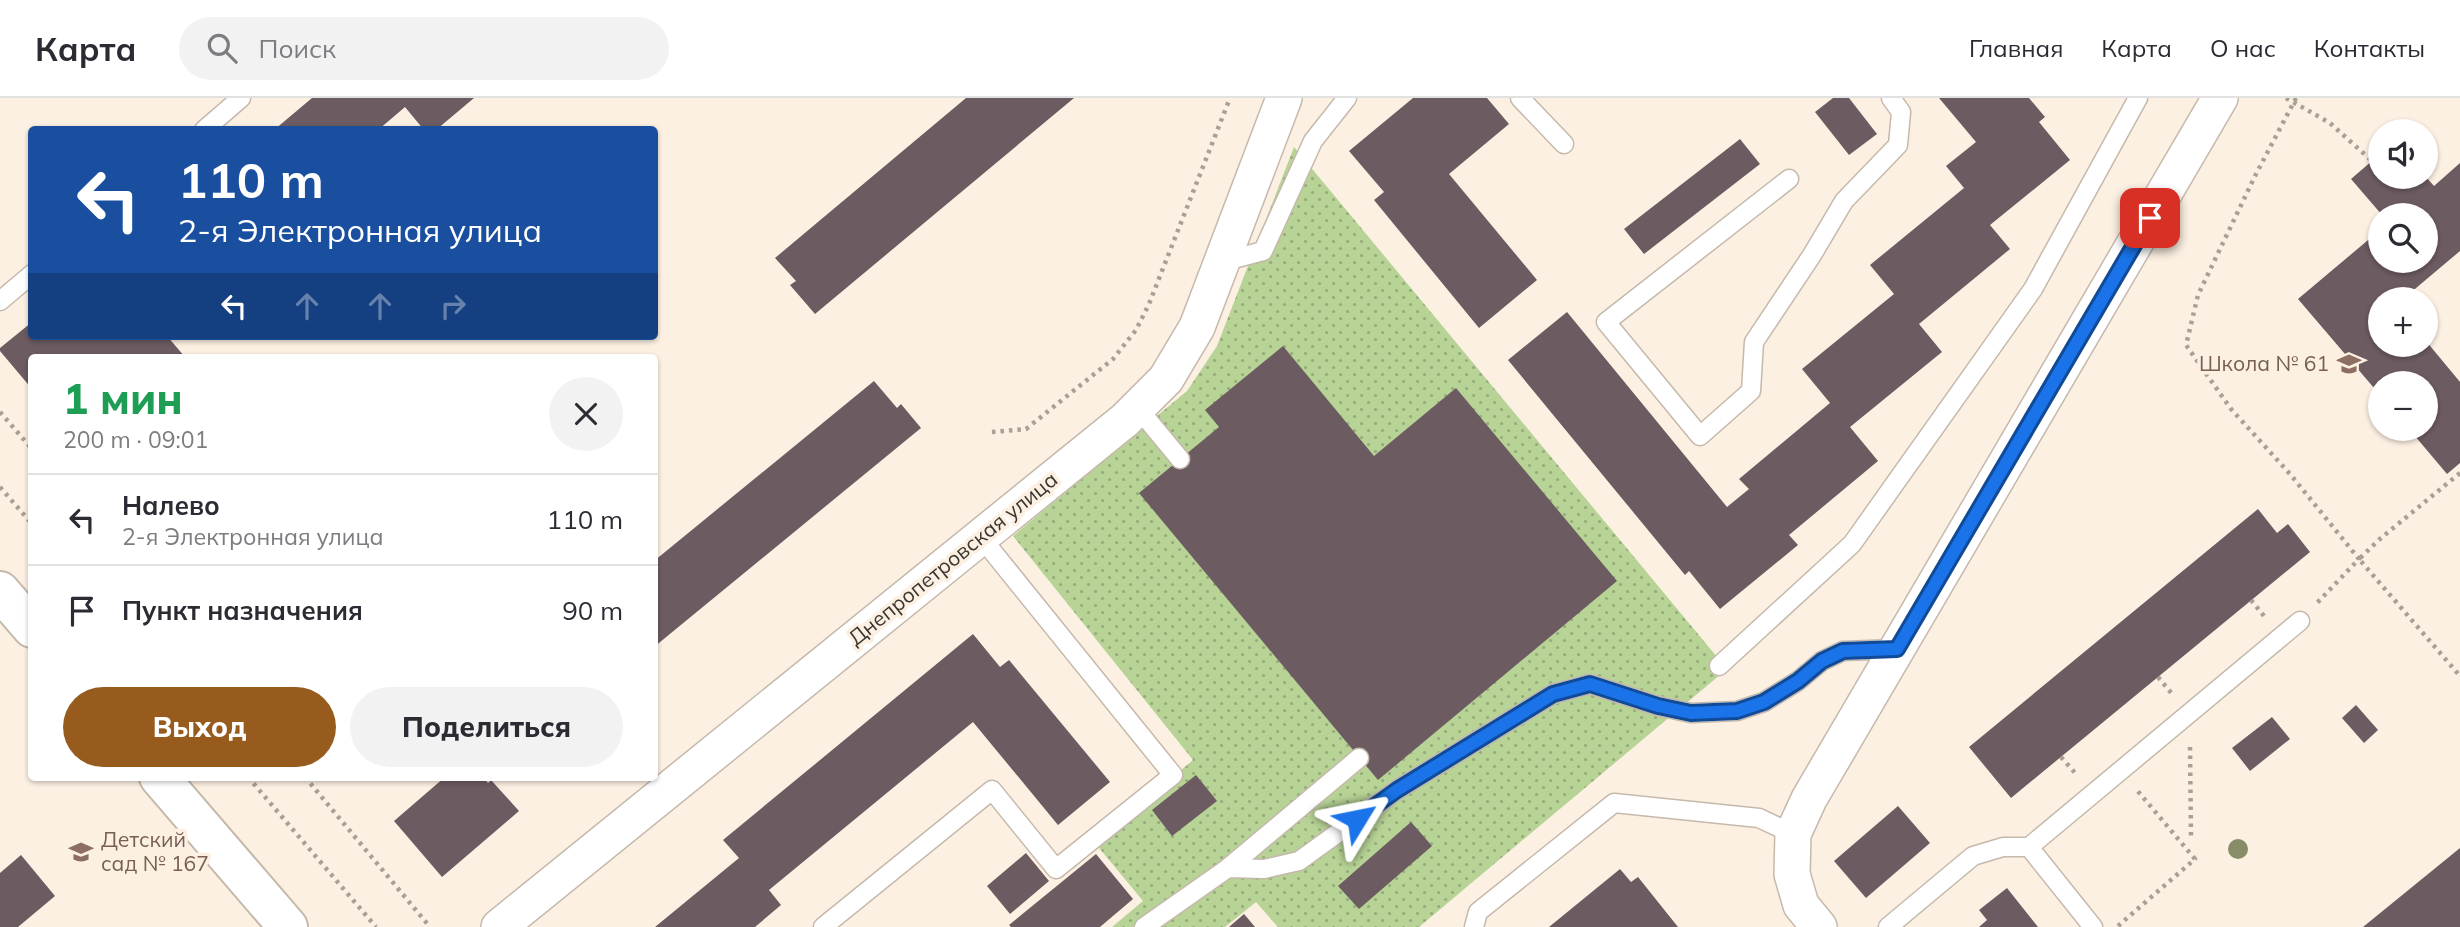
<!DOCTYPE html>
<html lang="ru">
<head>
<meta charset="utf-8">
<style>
	:root { --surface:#fff; --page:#f2f2f3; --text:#2b2b33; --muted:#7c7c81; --line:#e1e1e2; --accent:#985b1e }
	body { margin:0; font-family:Mulish,sans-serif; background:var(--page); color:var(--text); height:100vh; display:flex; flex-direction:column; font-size:26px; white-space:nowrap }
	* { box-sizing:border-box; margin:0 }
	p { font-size:23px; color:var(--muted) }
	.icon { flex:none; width:38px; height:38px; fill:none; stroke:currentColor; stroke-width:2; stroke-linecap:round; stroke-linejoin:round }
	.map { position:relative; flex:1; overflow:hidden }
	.drawer { position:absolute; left:28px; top:256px; width:630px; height:427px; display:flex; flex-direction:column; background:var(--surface); border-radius:7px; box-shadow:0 2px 5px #0004 }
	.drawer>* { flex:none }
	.banner { position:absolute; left:28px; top:28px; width:630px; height:214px; border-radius:7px; box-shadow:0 2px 5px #0004; background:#1a4fa0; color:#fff; overflow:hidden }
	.buttons { position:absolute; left:2368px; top:21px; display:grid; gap:14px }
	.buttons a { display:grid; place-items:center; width:70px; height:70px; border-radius:50%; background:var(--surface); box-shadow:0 2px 5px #0004; font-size:35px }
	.pin { position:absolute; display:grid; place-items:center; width:60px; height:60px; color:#fff; margin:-30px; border-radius:14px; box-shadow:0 4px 10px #0006 }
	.me { position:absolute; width:77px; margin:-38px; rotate:55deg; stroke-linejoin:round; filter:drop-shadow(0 0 5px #0008) }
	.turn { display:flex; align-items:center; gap:24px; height:147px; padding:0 35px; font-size:32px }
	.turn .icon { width:91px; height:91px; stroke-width:2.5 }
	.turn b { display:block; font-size:49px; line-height:60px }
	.lanes { display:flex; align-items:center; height:66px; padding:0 35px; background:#0003; justify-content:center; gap:35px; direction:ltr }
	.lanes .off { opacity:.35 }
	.round { display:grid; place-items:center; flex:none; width:74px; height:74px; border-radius:37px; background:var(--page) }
	.head { display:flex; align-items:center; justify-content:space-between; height:119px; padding:0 35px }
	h1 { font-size:42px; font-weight:800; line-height:52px; color:#1e9e55 }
	.cta { display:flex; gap:14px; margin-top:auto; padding:14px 35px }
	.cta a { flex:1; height:80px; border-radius:42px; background:var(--accent); color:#fff; font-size:28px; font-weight:800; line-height:80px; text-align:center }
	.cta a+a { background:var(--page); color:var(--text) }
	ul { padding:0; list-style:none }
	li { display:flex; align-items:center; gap:21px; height:91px; padding:0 35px; border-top:2px solid var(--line) }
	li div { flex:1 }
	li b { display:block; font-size:26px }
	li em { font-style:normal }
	header { display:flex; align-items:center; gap:42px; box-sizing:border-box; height:98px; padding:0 35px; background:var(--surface); border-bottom:2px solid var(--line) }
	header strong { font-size:33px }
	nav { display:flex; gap:38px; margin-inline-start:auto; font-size:24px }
	.search { width:490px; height:63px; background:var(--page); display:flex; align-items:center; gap:18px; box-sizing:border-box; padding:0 24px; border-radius:38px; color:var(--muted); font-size:26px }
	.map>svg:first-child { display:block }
	.green { fill:url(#green-dots) }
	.building { fill:#6c5b61 }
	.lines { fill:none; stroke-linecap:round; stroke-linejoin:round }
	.service-casing { stroke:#c5b9ac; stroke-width:21 }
	.minor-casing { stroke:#c5b9ac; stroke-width:38 }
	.tertiary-casing { stroke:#c5b9ac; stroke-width:42 }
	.path { stroke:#a8a095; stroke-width:4.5; stroke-dasharray:3.5 5; stroke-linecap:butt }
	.service { stroke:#fff; stroke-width:18 }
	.minor { stroke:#fff; stroke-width:35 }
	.tertiary { stroke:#fff; stroke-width:38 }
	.tree { fill:#878d67 }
	.route-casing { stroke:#114b97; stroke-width:18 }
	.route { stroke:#1a73e8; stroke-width:12 }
	.labels { text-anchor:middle; stroke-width:7; stroke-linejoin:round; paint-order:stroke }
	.education-label { font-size:21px; fill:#785e54; stroke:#fcf0e2; text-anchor:end }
	.street-label { font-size:21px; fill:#3a3630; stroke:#fcf0e2 }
</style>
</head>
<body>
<header>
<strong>Карта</strong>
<div class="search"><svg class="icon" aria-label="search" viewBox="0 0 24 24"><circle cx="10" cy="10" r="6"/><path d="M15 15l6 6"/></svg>Поиск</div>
<nav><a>Главная</a><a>Карта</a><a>О нас</a><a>Контакты</a></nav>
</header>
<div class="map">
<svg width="2460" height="829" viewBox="0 0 2460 829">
	<defs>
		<pattern id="green-dots" width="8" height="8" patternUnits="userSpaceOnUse" patternTransform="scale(1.75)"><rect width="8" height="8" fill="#b7d395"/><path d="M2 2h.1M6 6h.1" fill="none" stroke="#96ac7a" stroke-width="1.8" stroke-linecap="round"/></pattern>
	</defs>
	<rect width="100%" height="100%" fill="#fcf0e2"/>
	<polygon class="green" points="1294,49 1727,571 1419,829 1278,829 1256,804 1225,829 1112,829 1143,803 1095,745 1193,662 1013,438 1187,293 1217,248"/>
	<g class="building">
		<polygon points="312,0 474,0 436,32 424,32 405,9 378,32 274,32"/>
		<polygon points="966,0 1074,0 815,216 790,187 796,183 775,160"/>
		<polygon points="1413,0 1487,0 1509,26 1449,76 1537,182 1479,230 1374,102 1384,94 1349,53"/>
		<polygon points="1833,0 1849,0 1877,36 1849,57 1815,14"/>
		<polygon points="1939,0 2029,0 2045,19 2039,24 2070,62 1990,127 2010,151 1919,226 1942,254 1850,329 1878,363 1789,437 1798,447 1720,511 1689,473 1685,477 1508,262 1567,214 1727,409 1749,391 1739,381 1830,305 1802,271 1894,196 1870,167 1964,90 1946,68 1976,44"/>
		<polygon points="1740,41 1760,66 1644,156 1624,131"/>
		<polygon points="2380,56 2380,79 2426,79 2434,88 2460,65 2460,153 2403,201 2380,201 2380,247 2426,247 2426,243 2460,284 2460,365 2447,376 2409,331 2426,331 2426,285 2380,285 2380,297 2298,201 2380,132 2380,163 2426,163 2426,117 2382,117 2351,81"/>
		<polygon points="32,224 32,238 167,238 185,259 32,259 32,291 0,253 0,250"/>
		<polygon points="1283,248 1374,358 1456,290 1617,483 1378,682 1139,395 1219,329 1205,312"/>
		<polygon points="874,283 897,310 901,306 921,330 654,549 654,463"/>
		<polygon points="2258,411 2277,435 2288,426 2310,454 2011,700 1969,649"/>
		<polygon points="973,536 1000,569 1009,562 1110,684 1058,727 973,624 769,792 781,807 755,829 655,829 739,760 723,742"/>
		<polygon points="2356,607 2378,632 2364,645 2342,620"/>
		<polygon points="2272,619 2290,641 2250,673 2232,650"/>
		<polygon points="1196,677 1217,703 1172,738 1152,712"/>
		<polygon points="445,679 483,679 488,685 491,682 519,713 442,779 394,723"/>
		<polygon points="1898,708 1930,745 1866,800 1834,763"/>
		<polygon points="1411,724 1432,748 1359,811 1338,788"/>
		<polygon points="2460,750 2460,829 2363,829"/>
		<polygon points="1026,755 1049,783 1010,816 987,788"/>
		<polygon points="1096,756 1133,801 1100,829 1011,829 1009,827"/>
		<polygon points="21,757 55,798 18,829 0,829 0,775"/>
		<polygon points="1620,771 1631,784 1638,779 1678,829 1549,829"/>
		<polygon points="2007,790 2038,829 1979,829 1987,822 1979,812"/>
		<polygon points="1244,816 1255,829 1229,829"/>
	</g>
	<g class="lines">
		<g class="service-casing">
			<g id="service">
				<polyline points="1520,0 1564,46"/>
				<polyline points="204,32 241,0"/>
				<polyline points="1789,81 1606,224 1700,338 1751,293 1754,244 1812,157 1844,103 1898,47 1901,14 1891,0"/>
				<polyline points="1222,164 1263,153 1313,43 1347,0"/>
				<polyline points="0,203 32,176"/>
				<polyline points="1137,309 1180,361"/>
				<polyline points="1719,568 1852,446 2033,191 2138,0"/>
				<polyline points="2029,749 2300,523"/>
				<polyline points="1228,770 1359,660"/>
				<polyline points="823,829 992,692 1056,771 1173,677 980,438"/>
				<polyline points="1144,829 1228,770 1264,771 1299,763 1397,692 1553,596 1590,586 1658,608 1691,615 1737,613 1764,604 1798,583 1822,563 1843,553 1897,551"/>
				<polyline points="1474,829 1478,814 1614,705 1759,720 1793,736"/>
				<polyline points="1888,829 1973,758 2003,749 2029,749 2093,829"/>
			</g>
		</g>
		<g class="minor-casing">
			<g id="minor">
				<polyline points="499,829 1125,322 1166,281 1197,229 1284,0"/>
				<polyline points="1819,829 1801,807 1792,776 1793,736 1809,701 2220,0"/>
			</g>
		</g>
		<g class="tertiary-casing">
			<g id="tertiary">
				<polyline points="0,493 32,530"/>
				<polyline points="159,679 288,829"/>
			</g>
		</g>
		<g class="path">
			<polyline points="2286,0 2330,25 2372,63"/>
			<polyline points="2296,0 2255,78 2198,197 2186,247 2231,311 2290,376 2359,461 2317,505"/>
			<polyline points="0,314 32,351"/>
			<polyline points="992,334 1026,331 1113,261 1136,232 1149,206 1230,0"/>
			<polyline points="2460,375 2381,440 2359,461 2460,578"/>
			<polyline points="0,389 32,426"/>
			<polyline points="2251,502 2264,518"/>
			<polyline points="2158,579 2173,597"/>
			<polyline points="2190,649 2191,739"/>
			<polyline points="2061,659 2076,676"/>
			<polyline points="248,679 376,829"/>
			<polyline points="305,679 430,829"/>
			<polyline points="2118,828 2195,761 2136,691"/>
		</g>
		<use href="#service" class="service"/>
		<use href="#minor" class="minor"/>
		<use href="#tertiary" class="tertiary"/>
	</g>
	<circle class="tree" cx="2238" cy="751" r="10"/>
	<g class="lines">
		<g class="route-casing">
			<polyline id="route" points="1357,721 1397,692 1553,596 1590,586 1658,608 1691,615 1737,613 1764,604 1798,583 1822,563 1843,553 1897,551 2150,120"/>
		</g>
		<use href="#route" class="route"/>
	</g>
	<defs>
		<g id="school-bare" transform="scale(1.89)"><path d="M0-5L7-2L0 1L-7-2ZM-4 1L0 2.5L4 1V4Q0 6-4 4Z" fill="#8d6e63" stroke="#fcf0e2" stroke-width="2.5" paint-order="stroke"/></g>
	</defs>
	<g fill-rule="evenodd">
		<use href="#school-bare" x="2349" y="266"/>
		<use href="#school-bare" x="81" y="754"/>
	</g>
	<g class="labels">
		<g class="education-label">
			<text x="2329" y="273">Школа № 61</text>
			<text x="101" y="749" text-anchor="start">Детский<tspan x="101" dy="24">сад № 167</tspan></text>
		</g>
		<g class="street-label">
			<text transform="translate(953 461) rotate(-39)" y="7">Днепропетровская улица</text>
		</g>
	</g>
</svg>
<div class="buttons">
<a><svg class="icon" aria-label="sound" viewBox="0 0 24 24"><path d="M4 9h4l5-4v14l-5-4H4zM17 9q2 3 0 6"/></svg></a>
<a><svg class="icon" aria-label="search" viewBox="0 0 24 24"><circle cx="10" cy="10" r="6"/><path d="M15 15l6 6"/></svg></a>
<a>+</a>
<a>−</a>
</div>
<div class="pin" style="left:2150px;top:120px;background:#d93025"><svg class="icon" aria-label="arrive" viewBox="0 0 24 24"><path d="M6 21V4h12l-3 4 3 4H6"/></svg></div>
<svg class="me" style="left:1357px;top:721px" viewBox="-20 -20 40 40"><path d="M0-17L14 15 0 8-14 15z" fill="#1a73e8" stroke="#fff" stroke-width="4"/></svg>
<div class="banner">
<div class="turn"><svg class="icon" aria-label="left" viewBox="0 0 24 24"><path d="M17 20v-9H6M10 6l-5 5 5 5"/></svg><div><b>110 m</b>2-я Электронная улица</div></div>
<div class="lanes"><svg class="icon" aria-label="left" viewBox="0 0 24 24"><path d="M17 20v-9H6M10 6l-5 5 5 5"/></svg><svg class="icon off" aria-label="ahead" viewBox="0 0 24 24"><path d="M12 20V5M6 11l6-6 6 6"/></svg><svg class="icon off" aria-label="ahead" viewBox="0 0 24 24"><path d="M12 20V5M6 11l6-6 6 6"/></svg><svg class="icon off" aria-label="right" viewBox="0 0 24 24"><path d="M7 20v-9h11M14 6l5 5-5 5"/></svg></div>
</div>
<section class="drawer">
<div class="head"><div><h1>1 мин</h1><p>200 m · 09:01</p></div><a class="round"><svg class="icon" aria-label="close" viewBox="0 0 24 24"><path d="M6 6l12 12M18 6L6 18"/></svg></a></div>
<ul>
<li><svg class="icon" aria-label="left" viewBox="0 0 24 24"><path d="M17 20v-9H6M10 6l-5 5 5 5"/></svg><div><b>Налево</b><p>2-я Электронная улица</p></div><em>110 m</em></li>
<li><svg class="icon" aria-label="arrive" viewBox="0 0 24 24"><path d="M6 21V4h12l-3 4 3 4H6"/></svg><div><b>Пункт назначения</b></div><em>90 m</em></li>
</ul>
<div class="cta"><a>Выход</a><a>Поделиться</a></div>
</section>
</div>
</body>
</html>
